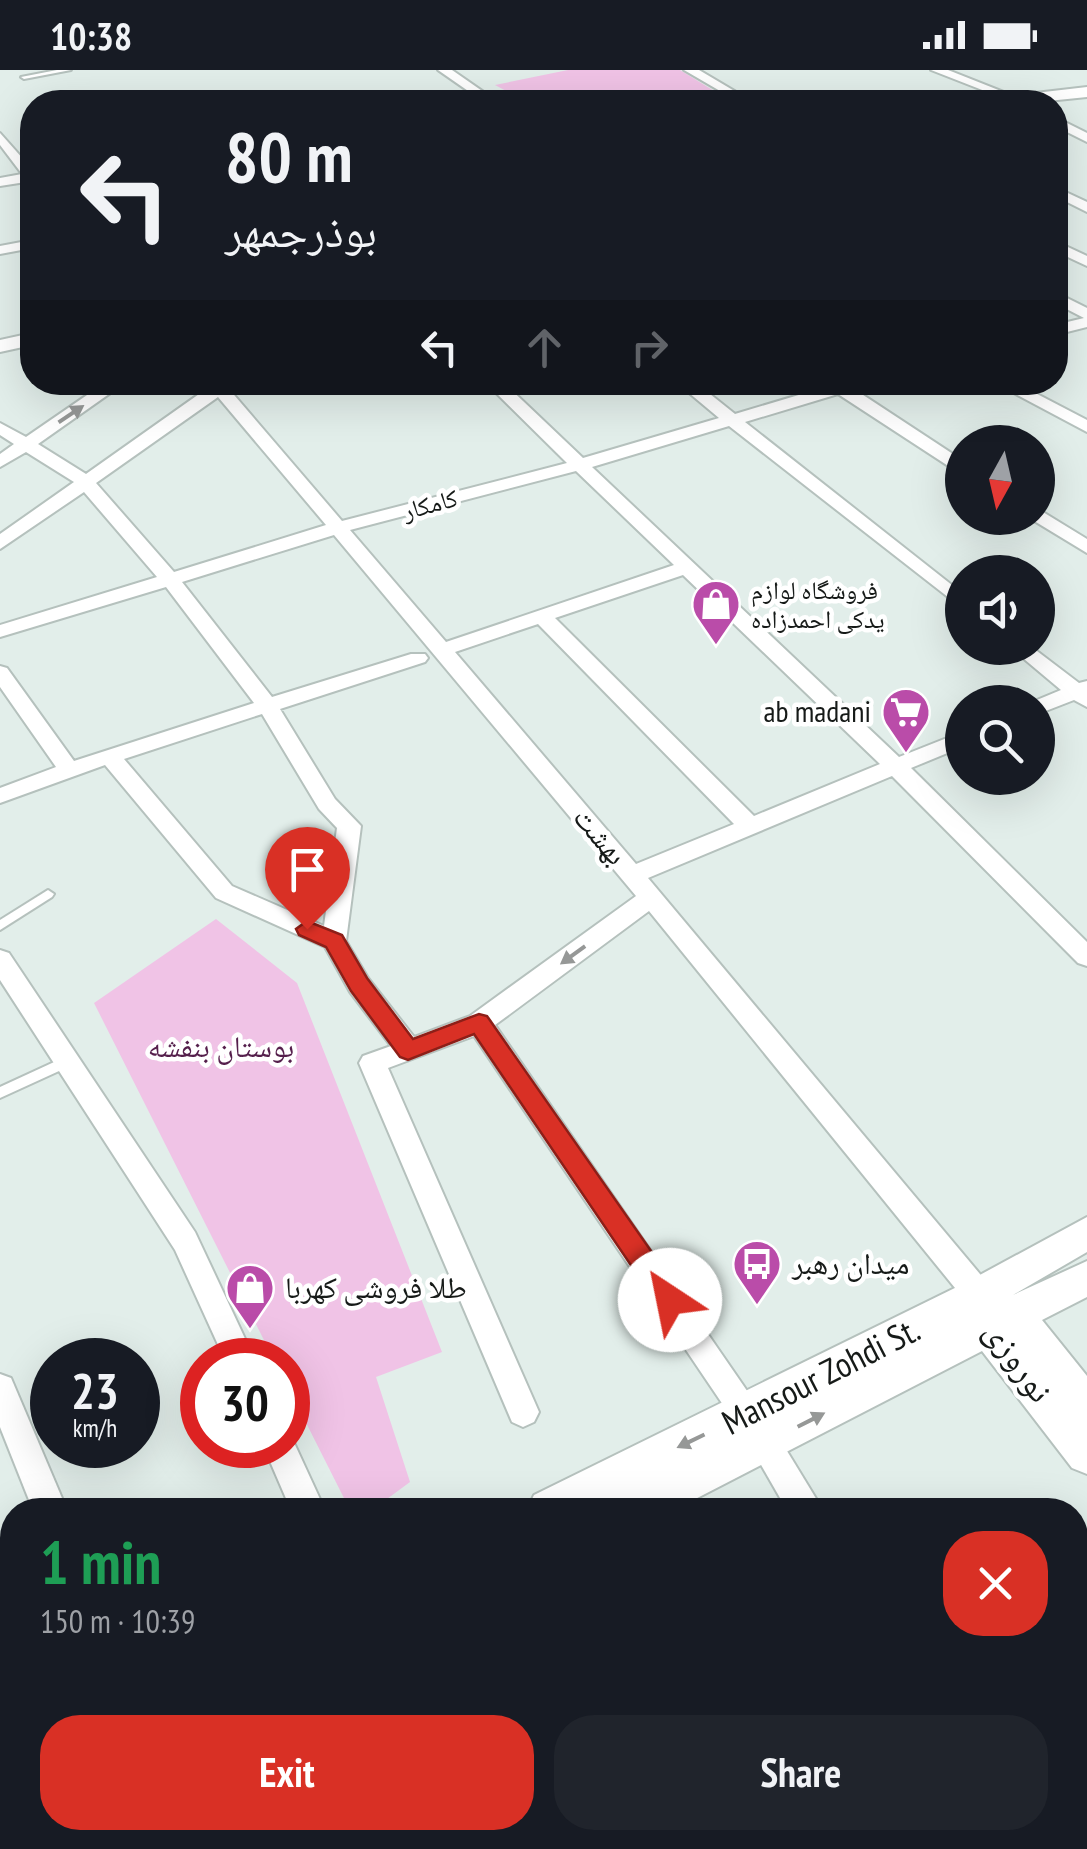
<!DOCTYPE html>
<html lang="en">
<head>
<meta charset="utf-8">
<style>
	:root { --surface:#171b24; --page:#20242c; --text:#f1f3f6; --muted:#9ea1a6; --accent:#d93025 }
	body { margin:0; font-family:"PT Sans Narrow","Noto Naskh Arabic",sans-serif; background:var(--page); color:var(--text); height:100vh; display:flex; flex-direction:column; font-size:38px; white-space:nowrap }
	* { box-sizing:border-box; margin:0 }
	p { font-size:32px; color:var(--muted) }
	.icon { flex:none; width:55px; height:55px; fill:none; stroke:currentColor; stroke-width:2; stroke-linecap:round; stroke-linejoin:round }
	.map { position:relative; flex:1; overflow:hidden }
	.sheet { position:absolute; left:0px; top:1428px; width:1088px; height:352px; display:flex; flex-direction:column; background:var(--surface); border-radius:40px 40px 0 0; box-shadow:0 10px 40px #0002 }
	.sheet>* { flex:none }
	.guide { position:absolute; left:20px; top:20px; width:1048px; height:305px; border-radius:40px; box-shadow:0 10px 40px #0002; background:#171b24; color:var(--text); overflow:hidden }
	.needle { width:65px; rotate:188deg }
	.tools { position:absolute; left:945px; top:355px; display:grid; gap:20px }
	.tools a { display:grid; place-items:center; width:110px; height:110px; border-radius:50%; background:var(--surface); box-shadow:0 10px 40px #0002; font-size:50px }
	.speed { position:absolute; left:30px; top:1268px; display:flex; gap:20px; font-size:50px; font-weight:700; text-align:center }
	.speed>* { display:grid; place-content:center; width:130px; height:130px; border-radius:50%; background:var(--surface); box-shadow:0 10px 40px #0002; line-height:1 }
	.speed small { font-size:25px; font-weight:400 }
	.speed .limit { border:15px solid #d22; background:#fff; color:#111 }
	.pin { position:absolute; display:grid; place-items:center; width:85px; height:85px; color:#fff; margin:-102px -42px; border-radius:50% 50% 50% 0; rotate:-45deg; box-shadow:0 0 10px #0007 }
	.pin .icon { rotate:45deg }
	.me { position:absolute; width:110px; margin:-55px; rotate:326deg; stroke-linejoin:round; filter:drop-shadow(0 0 8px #0008) }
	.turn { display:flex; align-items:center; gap:35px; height:210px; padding:0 40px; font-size:45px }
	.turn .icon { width:130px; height:130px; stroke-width:2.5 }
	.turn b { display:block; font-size:70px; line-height:85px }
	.lanes { display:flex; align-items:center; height:95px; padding:0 40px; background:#0003; justify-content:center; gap:50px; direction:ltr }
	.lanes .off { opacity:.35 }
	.round { display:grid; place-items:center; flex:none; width:105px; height:105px; border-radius:40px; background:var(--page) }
	.head { display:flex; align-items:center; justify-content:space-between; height:170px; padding:0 40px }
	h1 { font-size:60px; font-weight:700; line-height:75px; color:#1e9e55 }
	.cta { display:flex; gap:20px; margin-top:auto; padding:20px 40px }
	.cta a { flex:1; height:115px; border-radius:40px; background:var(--accent); color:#fff; font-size:40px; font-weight:700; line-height:115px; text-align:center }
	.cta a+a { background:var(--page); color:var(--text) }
	.status { display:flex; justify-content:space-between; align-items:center; height:70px; padding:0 50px; background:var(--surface); direction:ltr }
	.status svg { height:28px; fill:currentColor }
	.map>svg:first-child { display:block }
	.green { fill:#f0c3e6 }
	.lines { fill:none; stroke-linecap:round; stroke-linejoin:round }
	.lane-casing { stroke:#b5c1bd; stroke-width:4 }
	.street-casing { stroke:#b5c1bd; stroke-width:4 }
	.secondary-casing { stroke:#b5c1bd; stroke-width:4 }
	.lane { fill:#fff; fill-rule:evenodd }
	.street { fill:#fff; fill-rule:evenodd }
	.secondary { fill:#fff; fill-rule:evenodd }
	.oneway { fill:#969897 }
	.route { fill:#d93025; stroke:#8d1f18; stroke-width:2.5 }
	.labels { text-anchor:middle; stroke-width:9; stroke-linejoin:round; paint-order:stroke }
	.far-street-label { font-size:25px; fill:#161a18; stroke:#fff }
	.far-poi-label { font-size:25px; fill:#161a18; stroke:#fff; text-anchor:start }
	.poi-label { font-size:30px; fill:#161a18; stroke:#fff; text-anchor:start }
	.street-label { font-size:30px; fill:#161a18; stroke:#fff }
	.park-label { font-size:30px; fill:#551f4c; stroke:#fff }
	.near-street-label { font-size:35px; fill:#161a18; stroke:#fff }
</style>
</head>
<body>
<div class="status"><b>10:38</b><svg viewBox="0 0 49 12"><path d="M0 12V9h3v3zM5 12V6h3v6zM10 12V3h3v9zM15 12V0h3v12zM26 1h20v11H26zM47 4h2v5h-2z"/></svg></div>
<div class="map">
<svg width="1087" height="1779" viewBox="0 0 1087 1779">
	<rect width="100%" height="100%" fill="#e2eeea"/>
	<g class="green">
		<polygon points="568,0 680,0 732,32 527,32 495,15"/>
		<polygon points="216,849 297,913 442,1282 376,1307 410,1412 372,1440 350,1440 288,1317 288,1290 274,1290 94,933"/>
	</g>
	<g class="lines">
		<g class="lane-casing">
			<g id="lane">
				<polygon points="57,0 71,0 24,9 21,7"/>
				<polygon points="48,820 54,824 52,827 0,860 0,850"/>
				<polygon points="65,987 70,988 72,992 70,996 0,1028 0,1017"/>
				<polygon points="42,1768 60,1768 64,1779 44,1779"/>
			</g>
		</g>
		<g class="street-casing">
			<g id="street">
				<polygon points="438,0 452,0 498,32 484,32"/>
				<polygon points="684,0 699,0 753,32 739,32"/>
				<polygon points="931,0 948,0 1024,30 1013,32"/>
				<polygon points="1055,47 1087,63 1087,72 1055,56"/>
				<polygon points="0,63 32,99 32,111 0,116 0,108 22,104 0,75"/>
				<polygon points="1055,117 1087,132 1087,142 1055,126"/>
				<polygon points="32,170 32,178 0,184 0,176"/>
				<polygon points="1055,171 1087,186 1087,196 1055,181"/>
				<polygon points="1055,222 1087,238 1087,257 1055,265 1055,255 1084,248 1055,233"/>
				<path d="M106 312H126L38 374 86 404 209 317 206 312H223L342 451 567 393 485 312H503L583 388 719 348 676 312H695L735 344 842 312H869L854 319 962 390V402L956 401 838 324 745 352 962 523V538L729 356 592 397 899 687 962 662V677L911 698 1087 872V896L1078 893 892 706 648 808 990 1216 994 1225 990 1234 979 1238 968 1234 649 841 495 955 763 1344 758 1354 747 1359 736 1354 474 966 388 998 539 1342 534 1352 523 1357 512 1352 359 993 363 986 391 976 350 922 325 877 216 828 105 695 0 733V718L56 697 0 617V596L7 598 74 691 254 633 166 517 0 567V555L157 507 84 422 0 479V464L74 412 26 382 0 397V384L14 374 0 365V353L26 367ZM218 327 326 455 174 502 96 413ZM576 401 674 495 446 572 350 460ZM334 465 636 826 470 946 414 967 368 908 346 871 361 756 335 729 280 639 425 592 428 588 425 584H411L272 627 182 512ZM683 505 880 694 754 746 555 548ZM538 554 734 754 636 794 455 582ZM262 644 319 739 337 758 324 856 232 816 124 689Z"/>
				<polygon points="993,312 1014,312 1087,350 1087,362"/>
				<polygon points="1038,439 1087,469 1087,483 1031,449 1038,448"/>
				<polygon points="1011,578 1033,578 1079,613 1087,611 1087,637 1074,630 1038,644 1038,632 1032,632 1061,620"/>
				<polygon points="0,880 9,883 195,1162 255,1290 225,1290 175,1180 0,910"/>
				<polygon points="0,1304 11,1308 67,1440 33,1440 0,1357"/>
				<polygon points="765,1359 776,1363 823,1440 787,1440 749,1374 754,1363"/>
				<polygon points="288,1363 290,1364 325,1440 291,1440 263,1375 288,1375"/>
				<polygon points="359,1768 397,1768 398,1779 360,1779"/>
				<polygon points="479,1768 517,1768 522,1779 484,1779"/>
				<polygon points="986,1768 1026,1768 1031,1779 991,1779"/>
			</g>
		</g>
		<g class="secondary-casing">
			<g id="secondary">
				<polygon points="1087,17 1087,27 1038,32 1010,30 1018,25"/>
				<polygon points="32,263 32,275 0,282 0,270"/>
				<polygon points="1087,1147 1087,1182 1013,1225 1087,1191 1087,1227 1042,1250 1087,1306 1087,1404 1072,1398 982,1281 674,1440 608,1440 613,1430 593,1440 527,1440 534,1425 965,1213"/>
				<polygon points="12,1632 12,1679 0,1685 0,1637"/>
			</g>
		</g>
		<use href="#lane" class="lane"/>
		<use href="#street" class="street"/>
		<use href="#secondary" class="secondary"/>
	</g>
	<defs><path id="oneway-solid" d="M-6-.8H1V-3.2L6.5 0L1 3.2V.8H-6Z" transform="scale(2.5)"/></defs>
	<g class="oneway">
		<use href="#oneway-solid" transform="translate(71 344) rotate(-34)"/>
		<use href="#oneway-solid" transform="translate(573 885) rotate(144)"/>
		<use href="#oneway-solid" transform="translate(811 1350) rotate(-27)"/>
		<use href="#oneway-solid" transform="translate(691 1371) rotate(154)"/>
	</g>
	<polygon class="route" points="307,851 342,865 367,908 413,969 479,944 487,946 679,1221 683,1230 679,1238 670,1241 660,1238 474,964 408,990 400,987 351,921 326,877 299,865 296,859"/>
	<defs>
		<g id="shop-pin" transform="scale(2.5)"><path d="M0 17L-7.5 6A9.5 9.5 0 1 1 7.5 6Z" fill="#ba4ca9" stroke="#fff"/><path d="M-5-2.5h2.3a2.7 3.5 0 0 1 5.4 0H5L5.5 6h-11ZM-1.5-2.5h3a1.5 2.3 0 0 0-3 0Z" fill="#fff"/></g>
		<g id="supermarket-pin" transform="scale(2.5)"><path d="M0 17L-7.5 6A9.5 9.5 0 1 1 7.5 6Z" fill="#ba4ca9" stroke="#fff"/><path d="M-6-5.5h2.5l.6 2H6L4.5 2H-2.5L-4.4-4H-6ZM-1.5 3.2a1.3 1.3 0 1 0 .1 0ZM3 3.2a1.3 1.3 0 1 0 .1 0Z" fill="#fff"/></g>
		<g id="bus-pin" transform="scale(2.5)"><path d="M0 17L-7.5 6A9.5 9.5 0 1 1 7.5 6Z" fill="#ba4ca9" stroke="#fff"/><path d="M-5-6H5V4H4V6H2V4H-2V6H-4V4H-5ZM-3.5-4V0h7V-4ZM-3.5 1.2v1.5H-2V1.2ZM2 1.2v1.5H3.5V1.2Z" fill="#fff"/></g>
	</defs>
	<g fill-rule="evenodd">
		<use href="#shop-pin" x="716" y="534"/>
		<use href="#supermarket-pin" x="906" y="642"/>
		<use href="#bus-pin" x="757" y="1194"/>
		<use href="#shop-pin" x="250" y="1218"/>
	</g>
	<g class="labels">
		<g class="far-street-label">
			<text transform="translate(430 434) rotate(-15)" y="9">کامکار</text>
		</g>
		<g class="far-poi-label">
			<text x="751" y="529">فروشگاه لوازم<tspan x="751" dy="29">یدکی احمدزاده</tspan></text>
		</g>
		<g class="poi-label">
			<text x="871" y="652" text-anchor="end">ab madani</text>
			<text x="792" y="1204">میدان رهبر</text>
			<text x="285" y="1228">طلا فروشی کهربا</text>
		</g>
		<g class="street-label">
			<text transform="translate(600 766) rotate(50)" y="10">بهشت</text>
		</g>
		<g class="park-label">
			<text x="221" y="987">بوستان بنفشه</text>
		</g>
		<g class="near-street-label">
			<text transform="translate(1019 1291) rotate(55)" y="12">نوروزی</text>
			<text transform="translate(821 1306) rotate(-27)" y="12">Mansour Zohdi St.</text>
		</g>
	</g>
</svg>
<div class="tools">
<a><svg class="needle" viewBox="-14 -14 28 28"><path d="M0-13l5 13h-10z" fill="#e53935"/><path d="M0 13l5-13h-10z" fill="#9ea1a6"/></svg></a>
<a><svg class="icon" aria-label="sound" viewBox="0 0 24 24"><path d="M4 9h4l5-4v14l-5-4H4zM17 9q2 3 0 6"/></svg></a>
<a><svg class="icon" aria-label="search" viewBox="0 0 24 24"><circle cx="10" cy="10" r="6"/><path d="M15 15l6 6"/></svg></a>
</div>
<div class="speed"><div>23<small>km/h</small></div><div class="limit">30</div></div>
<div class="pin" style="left:307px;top:859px;background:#d93025"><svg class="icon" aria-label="arrive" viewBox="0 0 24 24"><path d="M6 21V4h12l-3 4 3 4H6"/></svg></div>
<svg class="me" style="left:670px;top:1230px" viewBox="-20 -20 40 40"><circle r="19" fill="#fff"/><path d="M0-13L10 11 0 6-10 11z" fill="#d93025"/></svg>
<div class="guide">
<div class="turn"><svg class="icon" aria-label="left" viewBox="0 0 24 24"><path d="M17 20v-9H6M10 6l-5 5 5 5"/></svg><div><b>80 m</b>بوذرجمهر</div></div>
<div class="lanes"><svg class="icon" aria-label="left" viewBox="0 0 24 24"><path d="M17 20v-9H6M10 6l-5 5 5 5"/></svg><svg class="icon off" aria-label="ahead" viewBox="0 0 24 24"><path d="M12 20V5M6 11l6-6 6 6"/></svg><svg class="icon off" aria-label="right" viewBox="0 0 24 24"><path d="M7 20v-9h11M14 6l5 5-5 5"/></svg></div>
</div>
<section class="sheet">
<div class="head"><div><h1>1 min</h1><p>150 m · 10:39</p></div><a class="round" style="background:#d93025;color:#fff"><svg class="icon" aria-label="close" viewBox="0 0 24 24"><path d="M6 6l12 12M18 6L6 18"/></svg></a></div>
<div class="cta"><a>Exit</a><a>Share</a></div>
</section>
</div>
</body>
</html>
